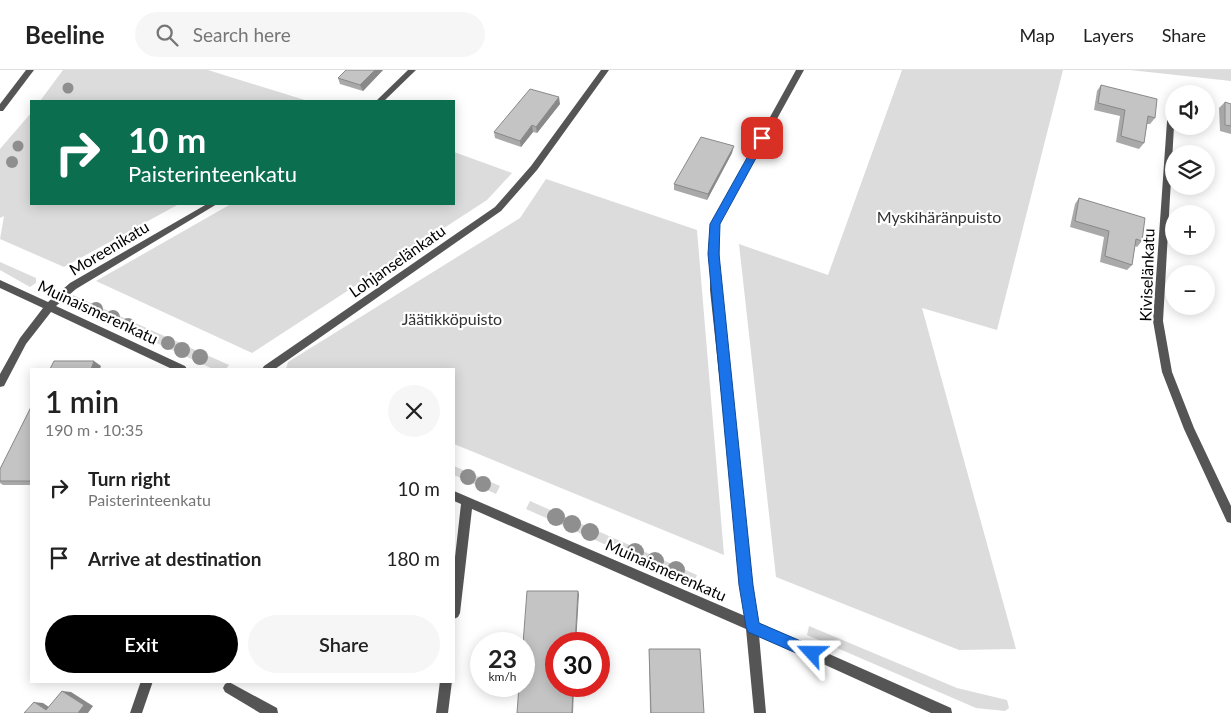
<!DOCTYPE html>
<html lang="en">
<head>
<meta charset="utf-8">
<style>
	:root { --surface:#fff; --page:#f6f6f6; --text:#222; --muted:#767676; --line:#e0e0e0; --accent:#000 }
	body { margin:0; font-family:Lato,sans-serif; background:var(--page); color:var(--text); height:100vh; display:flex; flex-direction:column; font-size:19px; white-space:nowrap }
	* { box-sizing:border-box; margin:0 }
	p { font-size:16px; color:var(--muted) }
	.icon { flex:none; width:28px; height:28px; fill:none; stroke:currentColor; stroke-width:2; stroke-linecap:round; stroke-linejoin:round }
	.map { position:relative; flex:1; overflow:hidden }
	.details { position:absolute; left:30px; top:298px; width:425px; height:315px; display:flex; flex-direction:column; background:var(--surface); border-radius:0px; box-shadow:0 2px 12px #0003 }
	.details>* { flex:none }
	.hud { position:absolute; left:30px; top:30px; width:425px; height:105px; border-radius:0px; box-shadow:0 2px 12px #0003; background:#0b6e4f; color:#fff; overflow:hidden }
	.fabs { position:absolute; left:1165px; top:15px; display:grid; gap:10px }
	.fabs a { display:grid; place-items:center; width:50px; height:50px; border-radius:50%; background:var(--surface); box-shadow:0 2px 12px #0003; font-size:25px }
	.speed { position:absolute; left:470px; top:562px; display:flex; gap:10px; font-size:25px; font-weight:700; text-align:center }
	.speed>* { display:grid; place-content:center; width:65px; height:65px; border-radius:50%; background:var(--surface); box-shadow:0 2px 12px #0003; line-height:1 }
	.speed small { font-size:12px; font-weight:400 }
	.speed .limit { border:8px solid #d22; background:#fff; color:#111 }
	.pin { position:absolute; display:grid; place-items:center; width:42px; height:42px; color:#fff; margin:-21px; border-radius:10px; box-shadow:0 2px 8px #0006 }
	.me { position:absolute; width:55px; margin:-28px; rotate:294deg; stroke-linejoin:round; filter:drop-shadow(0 0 4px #0008) }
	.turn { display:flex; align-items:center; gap:18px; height:105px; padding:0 15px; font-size:22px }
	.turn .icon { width:65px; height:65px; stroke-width:2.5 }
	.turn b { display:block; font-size:35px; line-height:42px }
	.round { display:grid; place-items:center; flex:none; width:52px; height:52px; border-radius:26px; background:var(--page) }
	.overview { display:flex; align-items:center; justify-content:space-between; height:85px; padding:0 15px }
	h1 { font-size:30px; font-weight:600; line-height:38px }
	.button { display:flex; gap:10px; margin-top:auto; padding:10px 15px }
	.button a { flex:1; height:58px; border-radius:30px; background:var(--accent); color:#fff; font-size:20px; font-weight:600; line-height:58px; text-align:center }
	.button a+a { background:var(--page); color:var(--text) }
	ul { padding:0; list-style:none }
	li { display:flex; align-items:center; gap:15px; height:70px; padding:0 15px }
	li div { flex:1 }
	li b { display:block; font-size:19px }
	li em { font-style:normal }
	header { display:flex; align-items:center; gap:30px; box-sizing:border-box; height:70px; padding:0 25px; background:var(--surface); border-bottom:1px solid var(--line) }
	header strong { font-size:24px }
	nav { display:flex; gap:28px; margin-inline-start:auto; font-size:18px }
	.search { width:350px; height:45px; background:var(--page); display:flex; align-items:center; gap:12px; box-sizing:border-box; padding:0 18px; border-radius:28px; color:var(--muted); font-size:19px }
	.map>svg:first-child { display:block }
	.green { fill:#dcdcdc }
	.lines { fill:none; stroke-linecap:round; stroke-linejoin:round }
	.service { fill:#555; fill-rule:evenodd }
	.minor { fill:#555; fill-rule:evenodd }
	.tertiary { fill:#555; fill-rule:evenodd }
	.tree { fill:#8f8f8f }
	.wall { fill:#a9a9a9 }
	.shaded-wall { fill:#898989 }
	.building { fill:#c4c4c4; stroke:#898989 }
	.route { fill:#1a73e8; stroke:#114b97 }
	.labels { text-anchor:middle; stroke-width:4.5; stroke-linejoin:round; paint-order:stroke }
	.park-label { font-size:16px; fill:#333; stroke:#fff }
	.street-label { font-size:16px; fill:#000; stroke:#fff }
</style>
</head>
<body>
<header>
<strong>Beeline</strong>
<div class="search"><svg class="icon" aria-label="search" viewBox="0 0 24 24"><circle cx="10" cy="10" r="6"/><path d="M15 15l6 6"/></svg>Search here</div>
<nav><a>Map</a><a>Layers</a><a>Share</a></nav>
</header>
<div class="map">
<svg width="1231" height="643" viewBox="0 0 1231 643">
	<rect width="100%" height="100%" fill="#fff"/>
	<g class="green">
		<polygon points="63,0 208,0 308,31 40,31"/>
		<polygon points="902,0 1063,0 997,260 922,238 1016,579 959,580 776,507 739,174 828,205"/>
		<polygon points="1130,0 1231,0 1231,11"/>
		<polygon points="31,43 31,134 179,134 64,197 0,169 4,146 0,148 0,79"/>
		<polygon points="454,82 512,103 487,130 252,283 96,211 231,134 454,134"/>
		<polygon points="546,109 697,160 724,485 454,374 454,299 286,299 288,292 520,148"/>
		<polygon points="0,192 36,208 36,213 30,217 0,200"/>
		<polygon points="73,225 229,295 226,299 213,299 74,235 71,233"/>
		<polygon points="454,396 500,416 496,424 454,405"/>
		<polygon points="530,431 697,505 693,514 526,439"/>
		<polygon points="809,556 957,618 1007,630 1009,638 1005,641 976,638 807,565"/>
	</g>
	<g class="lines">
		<polygon class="service" points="229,612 277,638 278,643 260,643 225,622 223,618 225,614"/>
		<g class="minor">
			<polygon points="408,0 416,0 384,31 376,31"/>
			<polygon points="601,0 609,0 537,100 501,141 275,299 262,299 264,296 495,137 531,96"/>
			<polygon points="796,0 804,0 719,154 720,220 757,552 951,638 952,643 931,643 759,565 766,643 754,643 746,559 472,439 460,543 458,547 454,549 454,496 461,434 454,431 454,421 745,546 710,220 711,154"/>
			<polygon points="1168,37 1174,37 1174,56 1163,251 1172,302 1194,358 1231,436 1231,453 1227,452 1184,359 1162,302 1153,251"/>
			<polygon points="207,134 217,134 76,219 56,236 185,296 187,299 172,299 51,242 26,274 4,316 0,317 0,304 20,268 43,238 0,218 0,210 48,232 70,213"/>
			<polygon points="141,611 153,611 142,643 130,643"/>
			<polygon points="440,611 452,611 448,643 436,643"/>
		</g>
		<polygon class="tertiary" points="26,0 34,0 3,41 0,41 0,34"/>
	</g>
	<g class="tree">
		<circle cx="68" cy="18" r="5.5"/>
		<circle cx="18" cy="76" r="5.5"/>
		<circle cx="12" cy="92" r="6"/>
		<circle cx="96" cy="239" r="7"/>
		<circle cx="113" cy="247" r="7"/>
		<circle cx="128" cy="255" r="7"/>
		<circle cx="168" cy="273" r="7"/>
		<circle cx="182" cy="280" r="8"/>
		<circle cx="200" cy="287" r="8"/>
		<circle cx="468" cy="407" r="8"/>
		<circle cx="483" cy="414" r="8"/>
		<circle cx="556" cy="447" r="9"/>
		<circle cx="572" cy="454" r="9"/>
		<circle cx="590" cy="462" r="9"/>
		<circle cx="635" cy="482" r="9"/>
		<circle cx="655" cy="491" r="9"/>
		<circle cx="676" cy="500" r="9"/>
	</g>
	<g class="wall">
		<polygon points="383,0 363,21 340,14 338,8"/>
		<polygon points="1101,15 1155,48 1150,54 1147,54 1144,73 1139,79 1116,72 1120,46 1094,40 1097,21"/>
		<polygon points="1225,32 1231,34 1231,64 1220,61 1219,38"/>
		<polygon points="560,34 537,63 533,62 521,77 495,68 494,62"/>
		<polygon points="732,83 707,130 674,120 674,114"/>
		<polygon points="1079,128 1142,171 1137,177 1135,176 1132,195 1127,200 1100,192 1104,167 1070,157 1075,134"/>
		<polygon points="31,337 31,415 3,415 0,413 0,399"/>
		<polygon points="649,579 704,643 650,643"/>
	</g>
	<g class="shaded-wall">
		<polygon points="375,0 383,0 363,21 360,15"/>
		<polygon points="559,27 560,34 537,63 536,57"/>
		<polygon points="532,55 533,62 521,77 520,71"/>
		<polygon points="734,76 732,83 707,130 708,124"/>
		<polygon points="94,291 101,296 100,299 91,299"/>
		<polygon points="578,521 579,524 576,574 575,574"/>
		<polygon points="573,616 574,616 573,643 572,643"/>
		<polygon points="62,621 71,622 93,636 88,643 78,643"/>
		<polygon points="34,632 43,633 55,641 46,640"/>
	</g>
	<g class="building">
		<polygon points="346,0 375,0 360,15 338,8"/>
		<polygon points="1101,15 1157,29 1155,48 1148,46 1144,73 1121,66 1125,40 1098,33"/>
		<polygon points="530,19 559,27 536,57 532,55 520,71 494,62"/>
		<polygon points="1225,32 1231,34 1231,56 1225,55"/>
		<polygon points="701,67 734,76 708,124 674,114"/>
		<polygon points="1079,128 1145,148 1142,171 1136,169 1132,195 1105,186 1109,161 1075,151"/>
		<polygon points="54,291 94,291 91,299 50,299"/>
		<polygon points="31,337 31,411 0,411 0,399"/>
		<polygon points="527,521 578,521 575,574 556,574 556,616 573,616 572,643 517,643 519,616 524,616 524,574 523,574"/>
		<polygon points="649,579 700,579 704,643 651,643"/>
		<polygon points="62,621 84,635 78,643 24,643 34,632 46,640"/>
	</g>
	<polygon class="route" points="762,65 767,68 720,154 719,184 753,515 759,553 817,578 819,583 817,588 812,590 748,562 746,557 739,515 708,184 710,154 758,68"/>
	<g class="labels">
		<g class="park-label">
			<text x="939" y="153">Myskihäränpuisto</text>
			<text x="452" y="255">Jäätikköpuisto</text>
		</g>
		<g class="street-label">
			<text transform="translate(109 178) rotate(-31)" y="6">Moreenikatu</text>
			<text transform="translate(397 191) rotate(-35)" y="6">Lohjanselänkatu</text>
			<text transform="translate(1147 205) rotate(-88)" y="6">Kiviselänkatu</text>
			<text transform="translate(98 242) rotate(25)" y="6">Muinaismerenkatu</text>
			<text transform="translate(666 500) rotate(24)" y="6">Muinaismerenkatu</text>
		</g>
	</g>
</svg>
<div class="fabs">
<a><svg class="icon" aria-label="sound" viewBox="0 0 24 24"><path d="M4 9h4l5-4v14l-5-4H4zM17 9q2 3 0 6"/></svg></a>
<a><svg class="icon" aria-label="layers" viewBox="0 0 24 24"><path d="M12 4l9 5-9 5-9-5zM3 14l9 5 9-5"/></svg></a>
<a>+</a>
<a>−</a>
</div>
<div class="speed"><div>23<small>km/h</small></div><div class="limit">30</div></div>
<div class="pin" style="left:762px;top:68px;background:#d93025"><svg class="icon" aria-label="arrive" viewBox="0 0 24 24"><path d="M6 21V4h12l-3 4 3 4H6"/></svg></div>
<svg class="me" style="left:812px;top:583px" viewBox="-20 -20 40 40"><path d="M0-17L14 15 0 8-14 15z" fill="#1a73e8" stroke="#fff" stroke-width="4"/></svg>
<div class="hud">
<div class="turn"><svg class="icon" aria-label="right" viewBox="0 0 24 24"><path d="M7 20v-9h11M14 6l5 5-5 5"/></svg><div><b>10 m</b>Paisterinteenkatu</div></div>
</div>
<section class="details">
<div class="overview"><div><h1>1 min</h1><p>190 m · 10:35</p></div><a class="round"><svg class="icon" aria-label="close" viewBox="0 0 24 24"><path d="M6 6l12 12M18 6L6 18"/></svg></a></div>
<ul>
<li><svg class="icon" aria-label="right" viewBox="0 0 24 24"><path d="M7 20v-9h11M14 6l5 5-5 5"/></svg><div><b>Turn right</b><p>Paisterinteenkatu</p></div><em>10 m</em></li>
<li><svg class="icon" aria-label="arrive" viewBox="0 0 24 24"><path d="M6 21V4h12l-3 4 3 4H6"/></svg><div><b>Arrive at destination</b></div><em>180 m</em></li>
</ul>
<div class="button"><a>Exit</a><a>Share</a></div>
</section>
</div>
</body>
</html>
